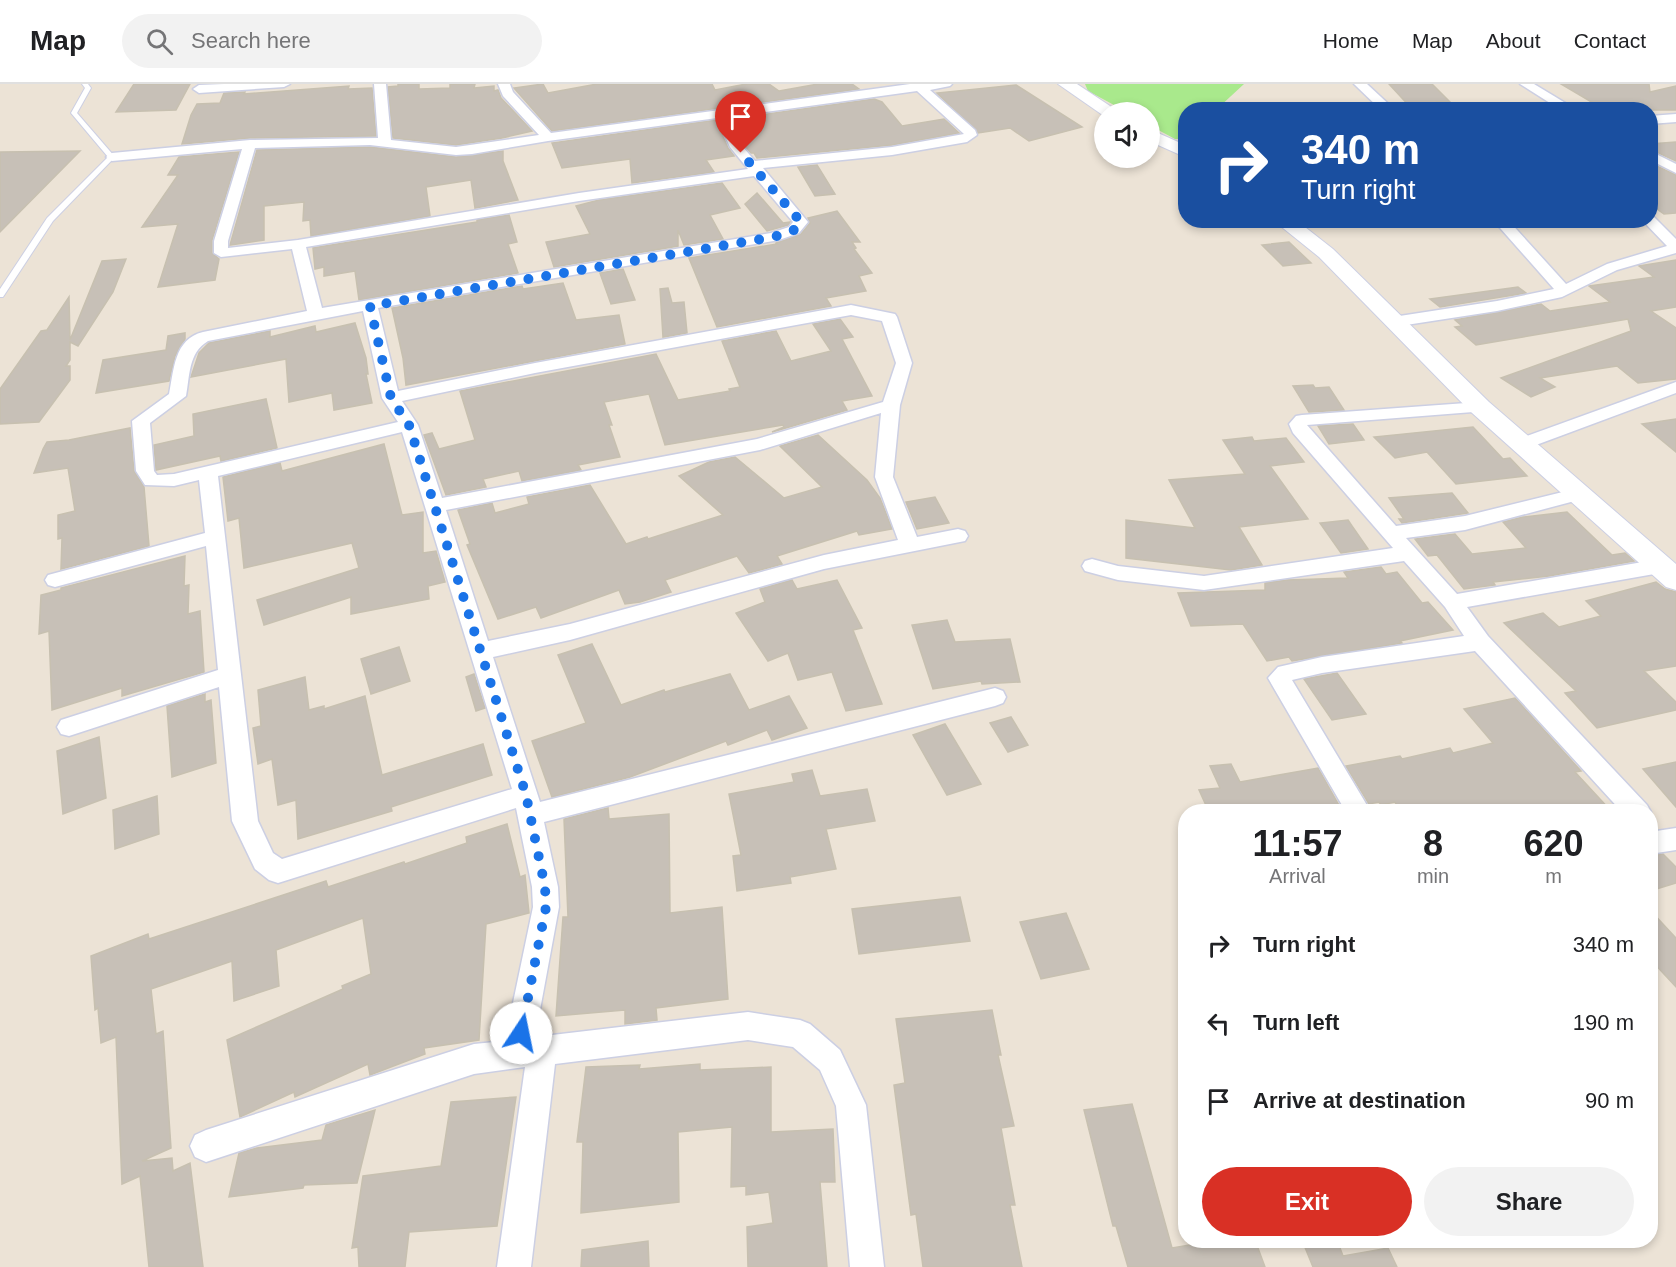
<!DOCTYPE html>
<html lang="en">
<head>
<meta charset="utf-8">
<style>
	:root { --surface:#fff; --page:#f2f2f2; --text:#202124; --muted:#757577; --line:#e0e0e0; --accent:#d93025 }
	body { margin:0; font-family:Helvetica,sans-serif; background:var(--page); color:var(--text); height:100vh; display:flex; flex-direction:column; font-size:22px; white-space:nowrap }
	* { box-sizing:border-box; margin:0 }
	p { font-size:20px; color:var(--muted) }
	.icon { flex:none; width:33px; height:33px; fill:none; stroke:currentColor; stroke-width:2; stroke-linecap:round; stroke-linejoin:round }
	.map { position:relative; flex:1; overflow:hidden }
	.drawer { position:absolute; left:1178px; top:720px; width:480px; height:444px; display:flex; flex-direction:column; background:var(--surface); border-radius:24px; box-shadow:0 3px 9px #0003 }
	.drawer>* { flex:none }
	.hud { position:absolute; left:1178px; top:18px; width:480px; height:126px; border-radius:24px; box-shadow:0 3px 9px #0003; background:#1a4fa0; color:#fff; overflow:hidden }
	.tools { position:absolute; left:1094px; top:18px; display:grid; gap:12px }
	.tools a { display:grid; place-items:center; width:66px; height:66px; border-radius:50%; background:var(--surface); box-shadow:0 3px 9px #0003; font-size:30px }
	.pin { position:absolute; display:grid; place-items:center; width:51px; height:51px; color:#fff; margin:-62px -26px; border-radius:50% 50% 50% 0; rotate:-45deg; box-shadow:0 0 6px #0007 }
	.pin .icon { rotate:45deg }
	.me { position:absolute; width:66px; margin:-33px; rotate:11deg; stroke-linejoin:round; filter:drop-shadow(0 0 4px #0008) }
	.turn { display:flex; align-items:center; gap:21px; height:126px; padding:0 24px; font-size:27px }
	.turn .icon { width:78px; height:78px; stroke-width:2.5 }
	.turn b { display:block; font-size:42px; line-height:51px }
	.eta { display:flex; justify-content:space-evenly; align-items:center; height:102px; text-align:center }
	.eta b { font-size:36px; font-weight:700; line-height:42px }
	.cta { display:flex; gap:12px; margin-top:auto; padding:12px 24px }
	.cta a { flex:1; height:69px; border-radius:36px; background:var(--accent); color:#fff; font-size:24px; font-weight:700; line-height:69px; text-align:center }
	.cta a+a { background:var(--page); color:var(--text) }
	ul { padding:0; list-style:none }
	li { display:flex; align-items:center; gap:18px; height:78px; padding:0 24px }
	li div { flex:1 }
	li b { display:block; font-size:22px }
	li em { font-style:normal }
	header { display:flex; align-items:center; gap:36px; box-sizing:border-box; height:84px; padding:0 30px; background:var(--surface); border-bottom:2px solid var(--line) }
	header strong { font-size:28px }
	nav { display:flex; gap:33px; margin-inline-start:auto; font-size:21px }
	.search { width:420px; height:54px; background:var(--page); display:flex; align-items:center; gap:15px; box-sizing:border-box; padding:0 21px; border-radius:33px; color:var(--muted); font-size:22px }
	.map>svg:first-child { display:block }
	.green { fill:#a9e98c }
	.building { fill:#c7c0b7; stroke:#c7c0b0; stroke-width:1.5 }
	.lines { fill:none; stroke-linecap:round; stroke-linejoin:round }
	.lane-casing { stroke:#cccfe3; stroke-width:2 }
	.street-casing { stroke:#cccfe3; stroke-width:3 }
	.secondary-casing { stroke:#cccfe3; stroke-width:2 }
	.lane { fill:#fff; fill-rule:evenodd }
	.street { fill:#fff; fill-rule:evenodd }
	.secondary { fill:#fff; fill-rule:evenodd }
	.route { stroke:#1a73e8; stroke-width:10; stroke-dasharray:0 18 }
</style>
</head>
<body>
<header>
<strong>Map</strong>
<div class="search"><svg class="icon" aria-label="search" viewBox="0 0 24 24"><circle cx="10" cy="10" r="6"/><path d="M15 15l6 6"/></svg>Search here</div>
<nav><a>Home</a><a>Map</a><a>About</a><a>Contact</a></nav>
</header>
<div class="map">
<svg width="1676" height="1183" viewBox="0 0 1676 1183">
	<rect width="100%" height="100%" fill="#ece3d6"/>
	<polygon class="green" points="1085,0 1244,0 1217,25 1185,26 1185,55 1175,55 1149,41 1149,28 1127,28 1088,7"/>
	<g class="building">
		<polygon points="134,0 190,0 176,26 116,28"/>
		<polygon points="398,0 419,0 419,5 450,4 450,0 475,0 474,4 494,2 494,7 498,6 501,14 532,47 502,54 456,61 393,54 388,3 398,2"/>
		<polygon points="543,0 548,9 597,0 712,0 715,6 746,0 769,0 779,7 818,0 852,0 859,5 552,47 514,4"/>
		<polygon points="1389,0 1432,0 1450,18 1437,18 1445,26 1413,26"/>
		<polygon points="1561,0 1649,0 1650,8 1676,2 1676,26 1605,26"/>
		<polygon points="1016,1 1082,43 1029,57 1010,44 978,49 937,9"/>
		<polygon points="349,2 348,5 372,4 376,52 250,54 182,60 191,31 197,20 220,19 224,9 245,8 244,10"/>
		<polygon points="874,15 882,18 902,42 944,35 959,49 892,61 757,74 754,69 751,69 744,61 732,35"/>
		<polygon points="716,36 728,64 734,72 706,76 714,88 632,99 630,75 562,84 552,59"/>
		<polygon points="1676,58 1676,77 1650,65 1650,60"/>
		<polygon points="370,63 456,73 503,67 503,77 518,116 475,124 471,96 426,103 430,132 311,152 310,136 303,137 304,118 264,122 264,156 230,161 257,66"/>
		<polygon points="80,67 0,148 0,68"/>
		<polygon points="239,68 212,156 212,169 219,175 215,196 158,203 178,140 142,143 178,91 168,91 179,73"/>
		<polygon points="1650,79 1676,91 1676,129 1664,130 1650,120"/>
		<polygon points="817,81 835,110 815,112 798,83"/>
		<polygon points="722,99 740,124 710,131 723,155 684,161 678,146 678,162 554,183 546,158 590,150 576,122 599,116"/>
		<polygon points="757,109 783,139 790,138 788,141 767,147 745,120"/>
		<polygon points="837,127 860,158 852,158 856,164 854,165 872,189 859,192 866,207 826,214 831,222 717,243 689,174 777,160 776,159 801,150 810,139 808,134"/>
		<polygon points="509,131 517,158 508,160 518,189 359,216 355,187 324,192 324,183 315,185 313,164 477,138 477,136"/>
		<polygon points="1289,158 1311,179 1283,182 1262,161"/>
		<polygon points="126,175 113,208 78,262 70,258 70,276 66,282 70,282 70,296 39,338 0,340 0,305 41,247 47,246 69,213 70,256 102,177"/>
		<polygon points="1676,176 1676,223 1651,227 1676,244 1676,295 1638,299 1617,282 1540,294 1555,303 1531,313 1501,294 1631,247 1628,235 1476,261 1455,243 1462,242 1455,236 1541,220 1550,227 1610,218 1589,202 1654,193 1639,182"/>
		<polygon points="623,185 635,216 611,220 600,189"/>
		<polygon points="563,199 576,236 619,231 625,260 406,301 403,274 392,224 522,202 523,205"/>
		<polygon points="1518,203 1526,209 1440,223 1430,215"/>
		<polygon points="668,204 672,219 684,218 687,249 663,253 660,205"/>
		<polygon points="840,235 853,253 842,255 872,312 842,317 847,326 772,348 784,343 783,341 665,361 649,310 604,318 612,341 609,341 620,373 578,381 581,386 522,397 519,387 483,395 486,403 446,411 424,351 432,349 439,365 475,356 460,307 656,270 678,316 730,307 729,305 740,303 722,257 776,247 791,277 831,267 813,240"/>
		<polygon points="355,239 366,274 368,290 366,290 372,319 334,326 332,309 289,318 286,275 191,293 199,269 209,259 270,247 270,253 315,242 316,248"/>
		<polygon points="185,249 185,255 175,272 169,297 96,309 103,276 166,266 168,252"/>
		<polygon points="1313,301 1315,304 1329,303 1344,326 1309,328 1293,302"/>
		<polygon points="266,315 277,364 221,377 220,372 156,386 154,361 194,352 193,330"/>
		<polygon points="1676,335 1676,368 1642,340"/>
		<polygon points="1353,340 1364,356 1329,360 1318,342"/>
		<polygon points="1473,343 1503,375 1510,374 1527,392 1456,400 1427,368 1395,374 1374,353"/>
		<polygon points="130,344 134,387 144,403 149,462 61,485 62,454 58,455 58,431 75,427 68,384 34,389 43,365 47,358 69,356"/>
		<polygon points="818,351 867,396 880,414 892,445 859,451 857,447 777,472 782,480 749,489 737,472 665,496 671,508 640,518 625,520 619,506 541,534 536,523 498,535 467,461 470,460 458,426 492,419 495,429 529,420 527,413 590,401 626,460 647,453 648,455 723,431 679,392 709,378 735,373 784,414 822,403 780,362"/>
		<polygon points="1252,353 1254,357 1286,354 1304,378 1270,382 1308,435 1239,443 1262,481 1231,486 1126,474 1126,436 1195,444 1169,396 1245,390 1223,356"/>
		<polygon points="384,360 402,431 423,428 423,469 436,467 445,498 428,502 429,515 351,530 351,513 264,541 257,516 359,484 352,459 244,484 239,434 228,437 223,393 280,379 282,387"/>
		<polygon points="1452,409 1468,429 1402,439 1399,435 1404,435 1389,414"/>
		<polygon points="935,413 949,439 917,445 906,418"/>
		<polygon points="1567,428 1612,471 1625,469 1634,477 1549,492 1493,498 1495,501 1464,505 1437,471 1428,472 1415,455 1455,450 1472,470 1526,464 1503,438 1523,433"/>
		<polygon points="1348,436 1352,442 1368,465 1341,469 1320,439"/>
		<polygon points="185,472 184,502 189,501 188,530 200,527 204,588 122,612 122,604 52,626 49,547 39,550 41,511 61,506 61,504"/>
		<polygon points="1381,483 1386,490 1397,488 1422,519 1428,518 1453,546 1400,557 1402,559 1292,577 1289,573 1267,577 1243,540 1191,542 1178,509 1265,506 1265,499 1287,496 1348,494 1344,488"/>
		<polygon points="792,496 797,505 837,496 862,544 853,546 882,620 846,627 832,588 798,596 788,569 768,577 736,529 765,518 760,505"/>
		<polygon points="1656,498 1665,505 1676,508 1676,582 1644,587 1676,618 1676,626 1597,644 1565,609 1576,607 1504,539 1543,529 1559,543 1601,532 1586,517"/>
		<polygon points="947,536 955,558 1010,555 1020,598 982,600 981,597 933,605 912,541"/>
		<polygon points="592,560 621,621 664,606 665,608 730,590 749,626 789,612 807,644 772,656 767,646 728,661 726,657 630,693 552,713 532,657 586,639 558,571"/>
		<polygon points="399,563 410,597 371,610 361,575"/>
		<polygon points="1337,589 1366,630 1332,636 1304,595"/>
		<polygon points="474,590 485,624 476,627 466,593"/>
		<polygon points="305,593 309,626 324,622 324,625 365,612 382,691 483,660 492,691 391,723 392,727 298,755 296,716 278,721 272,675 258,680 253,644 261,642 258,606"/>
		<polygon points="205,610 205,618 211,616 216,679 172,693 167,622"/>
		<polygon points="1515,614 1581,687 1575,688 1612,728 1401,728 1395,718 1381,721 1379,718 1369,720 1346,682 1400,672 1402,675 1450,664 1453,669 1493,659 1464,625"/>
		<polygon points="1011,633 1028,661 1008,668 990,639"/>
		<polygon points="945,640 981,700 947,711 913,651"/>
		<polygon points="99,653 106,714 63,730 57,667"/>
		<polygon points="1676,678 1676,723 1643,685"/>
		<polygon points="1231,680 1240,698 1318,684 1341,725 1325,728 1209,728 1199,706 1220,704 1210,682"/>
		<polygon points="812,686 820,712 867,705 875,737 826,745 836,785 790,793 791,799 737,807 733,772 741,771 729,710 794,698 792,690"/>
		<polygon points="157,712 159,750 115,765 113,726"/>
		<polygon points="608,724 609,735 669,730 670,829 722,823 728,915 656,924 657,936 625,940 625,926 556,932 563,833 568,833 564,735"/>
		<polygon points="507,740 520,793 525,791 529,829 486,840 479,956 424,964 425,970 370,991 368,980 295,1013 294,1008 240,1033 227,956 343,905 342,902 371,890 363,834 276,866 279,902 234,917 232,877 151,905 156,950 163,947 171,1064 142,1077 172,1074 173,1087 190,1079 203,1183 149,1183 140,1092 122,1100 116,953 101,959 98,924 95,926 91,872 148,850 149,855 326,797 328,803 404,778 405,780 467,759 466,753"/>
		<polygon points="1663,770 1676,783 1676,799 1650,807 1650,772"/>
		<polygon points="960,813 970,857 859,870 852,825"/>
		<polygon points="1650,826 1676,854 1676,903 1650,875"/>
		<polygon points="1066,829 1089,885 1041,895 1020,838"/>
		<polygon points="992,926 1001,971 998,971 1014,1042 1001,1044 1015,1121 1010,1121 1022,1183 923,1183 916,1130 911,1131 894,1001 905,999 896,935"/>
		<polygon points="700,980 700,986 771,983 771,1048 833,1045 835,1098 820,1098 827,1183 748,1183 747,1143 773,1139 769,1108 746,1111 746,1102 731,1103 732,1043 678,1048 679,1118 581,1129 583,1058 577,1058 586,983 640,981 639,985"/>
		<polygon points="516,1013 497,1142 409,1148 405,1183 359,1183 358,1163 352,1164 363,1092 441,1082 451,1018"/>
		<polygon points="1132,1020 1172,1164 1219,1156 1255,1156 1265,1183 1128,1183 1116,1142 1113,1142 1084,1026"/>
		<polygon points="375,1026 357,1099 304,1101 303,1104 229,1113 239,1069 257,1064 322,1056 326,1041"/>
		<polygon points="1302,1156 1337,1156 1343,1172 1388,1164 1397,1183 1313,1183"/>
		<polygon points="648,1157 649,1183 581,1183 582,1166"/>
	</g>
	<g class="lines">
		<g class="lane-casing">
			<polygon id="lane" points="82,0 88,0 91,4 77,29 115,73 53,137 3,213 0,213 0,205 47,134 108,73 71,29 85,4"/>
		</g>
		<g class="street-casing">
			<g id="street">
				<polygon points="224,0 290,0 284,3 199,9 193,5 199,1"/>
				<path d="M374 0H386L391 56 456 63 539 51 503 12 498 0H510L513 8 551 49 910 0H952L950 2 930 6 975 46 977 51 967 58 892 71 763 84 808 138 799 149 779 156 378 224 398 307 535 279 851 221 895 230 897 233 912 279 900 321 893 393 917 453 958 445 965 447 968 452 965 457 824 485 570 556 493 573 540 718 995 604 1003 607 1006 613 1003 619 995 622 544 738 558 803 559 823 535 953 748 928 800 936 810 940 840 966 866 1021 884 1183H850L836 1022 820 986 793 963 748 956 555 980 531 1183H497L525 983 474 990 206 1078 195 1073 190 1062 195 1051 206 1046 474 960 505 957 533 823 532 803 516 724 278 799 269 796 255 785 232 737 219 603 69 652 61 650 57 643 61 636 218 586 206 462 55 503 48 501 45 496 48 491 205 449 199 396 174 402 145 401 136 387 132 337 169 310C174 286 174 255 203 248L307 227 292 165 221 173 214 169V157L242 65 112 77 106 73 112 69 250 56 378 54ZM917 7 964 50 892 63 755 77 742 62 729 33ZM717 34 730 63 748 85 579 109 298 156 228 164V157L255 64 370 61 456 71 472 70 548 57ZM754 92 793 138 789 143 771 149 322 224 306 163 579 117ZM363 227 382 314 398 338 174 390 157 391 154 387 150 339 186 312C190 292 188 269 208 257ZM851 231 882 237 896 279 883 318 757 355 442 414 418 341 402 317 535 289ZM881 329 875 393 898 456 824 471 570 540 488 557 446 426 760 366ZM402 348 512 705 282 775 273 769 258 737 218 392Z"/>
				<polygon points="1354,0 1367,0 1395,26 1381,26"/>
				<polygon points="1520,0 1534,0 1577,26 1561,26"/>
				<polygon points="1676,30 1676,38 1650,40 1650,32"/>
				<polygon points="1650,67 1676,80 1676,89 1650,76"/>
				<polygon points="1650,132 1654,133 1676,155 1676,169 1617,186 1562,213 1497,227 1393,243 1385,238 1393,233 1497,217 1554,205 1493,136 1508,136 1566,200 1607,180 1667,162 1642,136 1650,136"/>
				<polygon points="1676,298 1676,309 1528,364 1516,364 1513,360 1516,356"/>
				<polygon points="1480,318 1486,319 1489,323 1486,327 1307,341 1396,442 1465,432 1579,404 1586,406 1589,410 1586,414 1465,446 1406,454 1457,510 1660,475 1667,477 1670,482 1667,487 1660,489 1467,523 1488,552 1647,721 1651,728 1650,729 1622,728 1475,567 1322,589 1292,596 1371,728 1346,728 1268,594 1278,583 1322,573 1464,552 1445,523 1404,477 1204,506 1118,496 1085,487 1082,482 1085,477 1092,475 1118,482 1204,492 1393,464 1293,349 1289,340 1296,332 1302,331"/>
				<polygon points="1676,744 1676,766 1650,770 1650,748"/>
			</g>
		</g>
		<g class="secondary-casing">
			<g id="secondary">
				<polygon points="1058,0 1077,0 1119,28 1104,28 1104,32"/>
				<polygon points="1149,45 1185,61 1185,73 1149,57"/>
				<polygon points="1273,136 1296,136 1333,165 1489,318 1676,480 1676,506 1666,503 1471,328 1319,173"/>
			</g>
		</g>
		<use href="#lane" class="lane"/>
		<use href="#street" class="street"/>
		<use href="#secondary" class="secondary"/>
	</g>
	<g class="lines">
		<polyline class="route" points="521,949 546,823 545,803 526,711 409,341 391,314 370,222 774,153 794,146 801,138 741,69"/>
	</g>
</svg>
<div class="tools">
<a><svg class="icon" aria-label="sound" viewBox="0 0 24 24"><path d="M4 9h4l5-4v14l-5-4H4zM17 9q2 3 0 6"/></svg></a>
</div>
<div class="pin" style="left:741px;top:69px;background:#d93025"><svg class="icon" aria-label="arrive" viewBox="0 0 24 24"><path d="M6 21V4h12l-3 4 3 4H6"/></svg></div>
<svg class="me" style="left:521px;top:949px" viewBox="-20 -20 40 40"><circle r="19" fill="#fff"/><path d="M0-13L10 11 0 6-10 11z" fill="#1a73e8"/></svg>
<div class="hud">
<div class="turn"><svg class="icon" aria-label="right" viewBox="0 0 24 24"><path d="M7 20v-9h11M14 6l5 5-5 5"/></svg><div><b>340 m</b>Turn right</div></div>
</div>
<section class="drawer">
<div class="eta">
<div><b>11:57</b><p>Arrival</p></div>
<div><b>8</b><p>min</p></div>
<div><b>620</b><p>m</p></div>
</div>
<ul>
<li><svg class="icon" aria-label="right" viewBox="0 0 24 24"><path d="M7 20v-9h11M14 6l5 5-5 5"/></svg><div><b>Turn right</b></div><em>340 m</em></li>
<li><svg class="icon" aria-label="left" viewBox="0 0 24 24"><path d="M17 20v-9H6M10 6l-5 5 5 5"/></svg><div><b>Turn left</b></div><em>190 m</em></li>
<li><svg class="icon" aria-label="arrive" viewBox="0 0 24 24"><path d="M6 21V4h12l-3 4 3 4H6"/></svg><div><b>Arrive at destination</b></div><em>90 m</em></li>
</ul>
<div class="cta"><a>Exit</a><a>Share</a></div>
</section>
</div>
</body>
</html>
